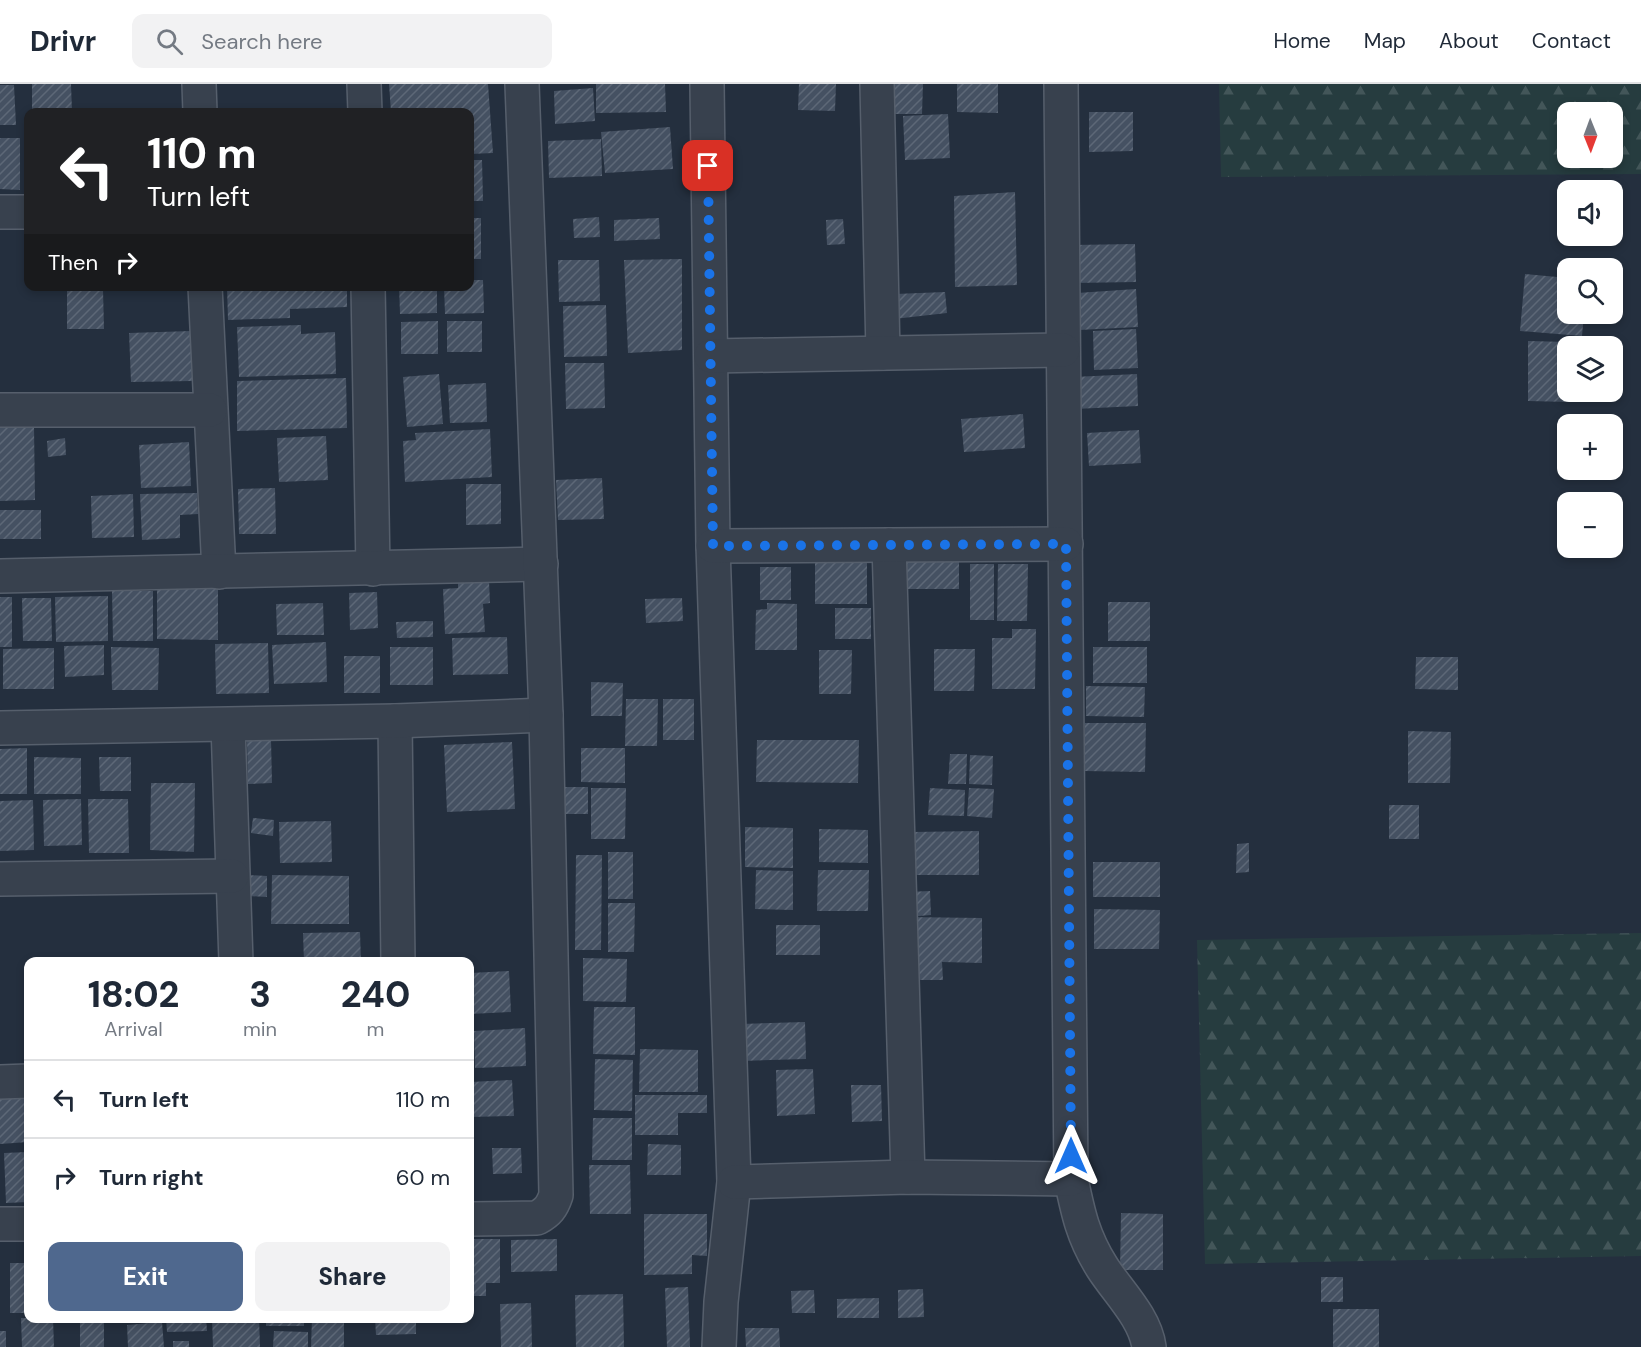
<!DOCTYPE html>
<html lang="en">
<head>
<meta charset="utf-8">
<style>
	:root { --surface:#fff; --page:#f2f2f3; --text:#1f2937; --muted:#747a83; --line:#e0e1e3; --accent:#4f688e }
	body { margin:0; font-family:"DM Sans",sans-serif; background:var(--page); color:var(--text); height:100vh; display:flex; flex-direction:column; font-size:22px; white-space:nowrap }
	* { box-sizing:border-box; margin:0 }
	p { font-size:20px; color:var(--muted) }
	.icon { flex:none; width:33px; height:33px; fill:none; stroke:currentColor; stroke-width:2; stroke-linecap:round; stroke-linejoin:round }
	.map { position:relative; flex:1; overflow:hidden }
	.details { position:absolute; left:24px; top:873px; width:450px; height:366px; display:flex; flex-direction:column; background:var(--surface); border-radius:12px; box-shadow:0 3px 9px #0003 }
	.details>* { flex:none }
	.guide { position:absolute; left:24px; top:24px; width:450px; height:183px; border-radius:12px; box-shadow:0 3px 9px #0003; background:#202124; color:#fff; overflow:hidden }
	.needle { width:39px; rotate:179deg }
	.buttons { position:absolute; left:1557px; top:18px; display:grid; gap:12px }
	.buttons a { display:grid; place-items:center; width:66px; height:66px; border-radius:12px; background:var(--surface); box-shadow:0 3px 9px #0003; font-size:30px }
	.pin { position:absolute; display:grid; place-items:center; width:51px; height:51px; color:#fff; margin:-26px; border-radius:12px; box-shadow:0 3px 9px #0006 }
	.me { position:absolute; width:66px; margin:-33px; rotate:0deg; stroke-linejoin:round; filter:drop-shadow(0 0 4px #0008) }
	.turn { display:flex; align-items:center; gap:21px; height:126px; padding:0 24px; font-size:27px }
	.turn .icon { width:78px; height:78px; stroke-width:2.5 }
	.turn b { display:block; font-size:42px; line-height:51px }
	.then { display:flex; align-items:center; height:57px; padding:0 24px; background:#0003; gap:12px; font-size:22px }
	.eta { display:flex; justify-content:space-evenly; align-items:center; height:102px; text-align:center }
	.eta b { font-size:36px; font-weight:800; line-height:42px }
	.primary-button { display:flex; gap:12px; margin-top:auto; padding:12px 24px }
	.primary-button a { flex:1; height:69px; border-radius:12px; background:var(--accent); color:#fff; font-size:24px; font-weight:800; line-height:69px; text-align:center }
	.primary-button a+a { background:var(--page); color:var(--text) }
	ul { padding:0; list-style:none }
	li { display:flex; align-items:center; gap:18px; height:78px; padding:0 24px; border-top:2px solid var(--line) }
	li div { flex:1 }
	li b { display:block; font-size:22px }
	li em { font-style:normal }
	header { display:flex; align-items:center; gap:36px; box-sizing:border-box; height:84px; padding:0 30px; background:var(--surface); border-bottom:2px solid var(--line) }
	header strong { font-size:28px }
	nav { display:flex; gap:33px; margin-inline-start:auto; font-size:21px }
	.search { width:420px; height:54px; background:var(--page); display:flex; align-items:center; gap:15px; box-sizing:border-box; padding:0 21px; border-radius:12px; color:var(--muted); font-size:22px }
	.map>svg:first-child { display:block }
	.forest { fill:url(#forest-firs); fill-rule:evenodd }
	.building { fill:url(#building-hatch) }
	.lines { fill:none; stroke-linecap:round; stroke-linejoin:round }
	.street-casing { stroke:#565f6c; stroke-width:36 }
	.street { stroke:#38414e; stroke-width:33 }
	.route { stroke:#1a73e8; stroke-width:10; stroke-dasharray:0 18 }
</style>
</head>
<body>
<header>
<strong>Drivr</strong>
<div class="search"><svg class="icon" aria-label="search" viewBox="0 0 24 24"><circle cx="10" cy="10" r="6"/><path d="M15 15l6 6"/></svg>Search here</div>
<nav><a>Home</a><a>Map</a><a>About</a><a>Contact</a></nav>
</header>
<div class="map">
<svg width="1641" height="1263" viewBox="0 0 1641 1263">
	<defs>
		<pattern id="forest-firs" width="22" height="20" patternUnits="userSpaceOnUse" patternTransform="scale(1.5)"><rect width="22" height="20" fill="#263c3f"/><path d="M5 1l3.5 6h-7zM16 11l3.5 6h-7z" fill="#435659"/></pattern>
		<pattern id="building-hatch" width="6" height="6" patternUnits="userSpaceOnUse" patternTransform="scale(1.5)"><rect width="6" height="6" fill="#455162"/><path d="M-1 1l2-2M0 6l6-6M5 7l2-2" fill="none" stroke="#5d6877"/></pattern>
	</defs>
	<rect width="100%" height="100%" fill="#242f3e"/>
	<g class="forest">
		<path d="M1219 0H1641V90L1221 93ZM1568 28H1612V74H1568Z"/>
		<polygon points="1641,849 1641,1172 1205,1180 1197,856"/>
	</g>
	<g class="building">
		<polygon points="32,0 71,0 72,28 32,28"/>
		<polygon points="389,0 488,0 493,69 470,70 470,28 391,28"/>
		<polygon points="596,0 665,0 666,28 596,29"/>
		<polygon points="799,0 836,0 835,27 798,26"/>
		<polygon points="890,0 923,0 922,30 890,30"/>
		<polygon points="957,0 998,0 998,29 957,28"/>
		<polygon points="0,1 14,1 16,41 0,41"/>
		<polygon points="593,4 595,37 555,40 554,7"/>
		<polygon points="1089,28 1133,28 1133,67 1089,68"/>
		<polygon points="948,30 950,74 905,76 903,32"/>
		<polygon points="670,43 673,85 605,89 601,48"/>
		<polygon points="0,54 20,54 20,106 0,105"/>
		<polygon points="601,55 602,92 549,94 548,57"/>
		<polygon points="470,76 482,76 483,117 470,117"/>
		<polygon points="1015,108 1017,201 955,203 954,112"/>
		<polygon points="599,133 600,153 574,154 573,135"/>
		<rect x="470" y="134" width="11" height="41"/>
		<polygon points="659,134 660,155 614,157 614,136"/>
		<polygon points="843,135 845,160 827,161 826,136"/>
		<polygon points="1135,160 1136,198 1074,199 1073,161"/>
		<polygon points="682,175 682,266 628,269 624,176"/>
		<polygon points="558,176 599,176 600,217 559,218"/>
		<polygon points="1525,190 1568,194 1568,230 1584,230 1582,252 1520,247"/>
		<polygon points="470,196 483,196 484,229 445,230 444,202 470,202"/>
		<polygon points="227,202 347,202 347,223 290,225 290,234 228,236"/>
		<polygon points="399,202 437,202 437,229 400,230"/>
		<polygon points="67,205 103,205 104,245 67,245"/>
		<polygon points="1136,205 1138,243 1079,246 1077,209"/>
		<polygon points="945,208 947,229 894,235 895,210"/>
		<polygon points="606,221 607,272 564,273 563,222"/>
		<polygon points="438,237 438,270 401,270 401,238"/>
		<rect x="447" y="237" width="35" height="31"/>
		<polygon points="301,241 301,250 335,248 336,290 239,293 237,243"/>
		<polygon points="1136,245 1138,284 1094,286 1093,247"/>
		<polygon points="191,247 192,297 131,298 129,249"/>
		<polygon points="1528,257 1569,258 1569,262 1568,262 1569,318 1528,317"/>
		<polygon points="565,279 604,279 605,324 566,325"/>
		<polygon points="439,290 443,340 407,343 403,293"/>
		<polygon points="1137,290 1138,322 1075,325 1073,293"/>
		<polygon points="346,294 347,344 237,347 237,297"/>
		<polygon points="486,299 487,338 450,339 448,301"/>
		<polygon points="1023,330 1025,364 964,368 961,335"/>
		<polygon points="34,342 35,416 0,417 0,343"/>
		<polygon points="490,345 492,393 405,398 403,357 416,356 415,349"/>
		<polygon points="1139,346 1141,379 1089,382 1087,349"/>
		<polygon points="326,352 328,396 279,398 277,354"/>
		<polygon points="65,354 66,371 48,373 47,357"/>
		<polygon points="189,358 191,402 141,404 139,361"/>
		<polygon points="602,394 604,435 558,436 556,396"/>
		<polygon points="466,400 501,400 501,440 466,441"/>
		<polygon points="275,404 276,450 239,450 238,405"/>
		<polygon points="197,409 198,430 180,431 180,454 142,456 140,410"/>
		<polygon points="133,410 134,453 92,454 91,412"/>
		<rect x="0" y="426" width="41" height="29"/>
		<rect x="900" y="475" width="59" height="30"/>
		<rect x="815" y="478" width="52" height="42"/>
		<rect x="970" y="480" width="24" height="56"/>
		<polygon points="998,480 1028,480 1027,537 997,537"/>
		<rect x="760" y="483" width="31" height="33"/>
		<polygon points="489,497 490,519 483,520 485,548 445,550 443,505 458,504 458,498"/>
		<polygon points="157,499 218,499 218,556 157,555"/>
		<polygon points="112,507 153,507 153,557 113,557"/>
		<polygon points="377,508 378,544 350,546 349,509"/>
		<polygon points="108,512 108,557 56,558 55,513"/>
		<rect x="0" y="513" width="12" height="50"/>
		<polygon points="22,514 51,514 52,557 23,557"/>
		<polygon points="682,514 683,537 646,539 645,515"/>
		<rect x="1108" y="518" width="42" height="39"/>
		<polygon points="323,519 324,551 277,551 276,520"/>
		<polygon points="767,519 797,520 797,566 755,566 756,526 767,525"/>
		<rect x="835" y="524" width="36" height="31"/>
		<polygon points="433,537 433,553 397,554 396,538"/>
		<polygon points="1012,545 1036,545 1035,605 992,605 992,554 1012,554"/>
		<polygon points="507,553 508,590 453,591 452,554"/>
		<polygon points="326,558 327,598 274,600 272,561"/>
		<polygon points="268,559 269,609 216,610 215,560"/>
		<polygon points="104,561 104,591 65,593 64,562"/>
		<polygon points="111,563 159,564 158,606 112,606"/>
		<rect x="390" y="563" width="43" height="38"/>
		<rect x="1093" y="563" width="54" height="36"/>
		<polygon points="54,564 54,605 3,605 3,565"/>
		<polygon points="934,565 975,565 974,607 934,607"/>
		<polygon points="819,566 852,566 851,610 819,610"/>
		<rect x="344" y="572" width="36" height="37"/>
		<polygon points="1416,573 1458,573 1458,606 1415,605"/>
		<polygon points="591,598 623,599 622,632 591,632"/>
		<polygon points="1086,602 1145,603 1144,633 1086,632"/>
		<polygon points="626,615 658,615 657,662 625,662"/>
		<rect x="663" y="615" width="31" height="41"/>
		<polygon points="1085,639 1146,639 1145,688 1084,687"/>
		<polygon points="1408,647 1451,648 1450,699 1408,699"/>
		<polygon points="271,655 272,699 248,700 247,656"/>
		<polygon points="757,656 859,656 858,699 756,698"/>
		<polygon points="512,658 515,725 447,728 444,661"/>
		<polygon points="27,664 27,710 0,710 0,665"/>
		<polygon points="581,664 625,664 625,699 581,698"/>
		<polygon points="950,670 967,670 966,700 948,700"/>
		<polygon points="970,671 993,672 992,701 969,700"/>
		<polygon points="34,673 81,674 81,710 34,710"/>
		<polygon points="99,673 131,673 131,707 100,707"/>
		<polygon points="151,699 195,699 194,768 150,766"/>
		<rect x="559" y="703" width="29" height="27"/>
		<polygon points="591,704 626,704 625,755 591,755"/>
		<polygon points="930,704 965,706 964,732 928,731"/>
		<polygon points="969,704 994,705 992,734 967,732"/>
		<polygon points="81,715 82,761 44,762 43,716"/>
		<polygon points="88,715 128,715 129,769 89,769"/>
		<polygon points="33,716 34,766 0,767 0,717"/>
		<rect x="1389" y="721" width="30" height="34"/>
		<polygon points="253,734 274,736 273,752 251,749"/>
		<polygon points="331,737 332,778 280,779 279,738"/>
		<polygon points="745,743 793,744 793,784 745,783"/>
		<polygon points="819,745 868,746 868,779 819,778"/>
		<polygon points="979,747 979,791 912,791 912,748"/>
		<polygon points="1249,759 1249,788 1236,789 1237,760"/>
		<rect x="608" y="768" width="25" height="47"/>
		<polygon points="576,771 602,771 601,866 575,866"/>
		<rect x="1093" y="778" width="67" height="35"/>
		<polygon points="756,786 793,787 793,826 755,825"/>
		<polygon points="818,786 869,786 868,827 817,827"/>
		<polygon points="247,791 267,792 267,813 247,812"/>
		<polygon points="272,791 349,792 349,840 271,840"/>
		<polygon points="930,807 931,831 907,833 906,808"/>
		<polygon points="608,819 635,819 634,868 608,868"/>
		<polygon points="1094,825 1160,826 1159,865 1094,865"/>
		<polygon points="905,833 982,834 982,879 942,878 943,896 904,896"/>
		<rect x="776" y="841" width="44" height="30"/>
		<polygon points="360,848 361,878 304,878 303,849"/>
		<rect x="165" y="874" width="37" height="4"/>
		<polygon points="583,874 627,875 626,918 583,917"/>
		<polygon points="509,887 511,928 470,930 470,889"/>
		<polygon points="594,923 635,923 635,971 593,970"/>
		<polygon points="805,938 806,975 741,977 740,940"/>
		<polygon points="525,944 526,982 475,984 474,947"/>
		<polygon points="640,965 698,966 698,1008 639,1008"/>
		<polygon points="595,975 633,976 632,1027 594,1026"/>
		<polygon points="813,985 815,1030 777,1032 776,986"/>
		<polygon points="512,996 514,1032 470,1033 470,998"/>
		<polygon points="851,1001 881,1001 882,1037 852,1038"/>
		<polygon points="28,1011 28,1058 0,1060 0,1013"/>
		<polygon points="635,1011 707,1011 707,1029 678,1029 678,1051 635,1051"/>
		<polygon points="593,1034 632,1034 632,1076 592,1076"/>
		<polygon points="648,1060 681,1061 681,1091 647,1091"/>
		<polygon points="492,1064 521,1064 522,1089 493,1090"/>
		<polygon points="28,1068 28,1118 6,1119 4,1069"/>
		<polygon points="589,1081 630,1081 631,1130 590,1130"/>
		<polygon points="1121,1129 1163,1130 1163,1186 1120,1186"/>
		<polygon points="644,1130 707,1130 707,1172 692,1171 692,1190 644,1191"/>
		<polygon points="470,1155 500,1155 500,1199 486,1199 486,1212 470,1212"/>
		<polygon points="557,1155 557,1187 511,1188 511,1156"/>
		<rect x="10" y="1179" width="18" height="50"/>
		<rect x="1321" y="1193" width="22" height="25"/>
		<polygon points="688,1203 690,1263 667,1263 665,1204"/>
		<polygon points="923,1205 924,1233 898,1234 898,1206"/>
		<polygon points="814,1206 815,1229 792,1229 791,1207"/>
		<polygon points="623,1210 624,1263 576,1263 575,1211"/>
		<polygon points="879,1214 879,1234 837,1234 837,1215"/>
		<polygon points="531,1219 532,1263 501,1263 500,1220"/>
		<rect x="1333" y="1225" width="46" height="38"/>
		<polygon points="21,1234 53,1234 54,1263 22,1263"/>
		<polygon points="166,1234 206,1234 207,1247 167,1248"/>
		<polygon points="212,1234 259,1234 260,1263 213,1263"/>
		<rect x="266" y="1234" width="38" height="8"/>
		<polygon points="312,1234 344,1234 344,1263 311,1263"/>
		<polygon points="375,1234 416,1234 416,1250 376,1251"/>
		<rect x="80" y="1237" width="24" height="26"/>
		<polygon points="162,1238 164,1263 128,1263 127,1241"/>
		<polygon points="745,1244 779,1244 780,1263 746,1263"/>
		<rect x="0" y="1247" width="6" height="16"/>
		<polygon points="274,1247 308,1248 308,1263 273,1263"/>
		<rect x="173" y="1257" width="16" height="6"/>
	</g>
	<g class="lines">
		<g class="street-casing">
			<g id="street">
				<polyline points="199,0 200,28"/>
				<polyline points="364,0 365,28"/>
				<polyline points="707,0 713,462 734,1098 721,1218 719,1263"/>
				<polyline points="877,0 883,269"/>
				<path d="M1061 0 1071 1095C1078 1129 1083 1153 1102 1183 1117 1207 1145 1233 1149 1263"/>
				<polyline points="0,128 28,128"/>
				<polyline points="205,202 219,488"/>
				<polyline points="368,202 373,485"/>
				<polyline points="711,272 1063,266"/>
				<polyline points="0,326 210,326"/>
				<polyline points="889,461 908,1093"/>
				<polyline points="713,462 1066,460"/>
				<polyline points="0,492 541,480"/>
				<polyline points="395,637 398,878"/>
				<polyline points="228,641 236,878"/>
				<polyline points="0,644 395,637 546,631"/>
				<polyline points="0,795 232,792"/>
				<polyline points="0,998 28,997"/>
				<polyline points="734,1098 908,1093 1071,1095"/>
				<path d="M470 1135 537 1134C548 1128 552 1123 556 1111L546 631 522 0"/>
				<polyline points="0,1140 28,1140"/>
			</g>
		</g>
		<use href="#street" class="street"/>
	</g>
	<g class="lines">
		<polyline class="route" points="708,82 713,462 1066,460 1071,1072"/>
	</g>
</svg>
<div class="buttons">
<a><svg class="needle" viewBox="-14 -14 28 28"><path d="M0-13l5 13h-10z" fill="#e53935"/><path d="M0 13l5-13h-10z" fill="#747a83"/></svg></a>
<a><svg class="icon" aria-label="sound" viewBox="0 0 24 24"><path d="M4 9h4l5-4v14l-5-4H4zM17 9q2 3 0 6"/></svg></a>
<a><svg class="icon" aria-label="search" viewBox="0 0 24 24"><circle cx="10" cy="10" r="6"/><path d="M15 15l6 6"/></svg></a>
<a><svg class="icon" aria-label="layers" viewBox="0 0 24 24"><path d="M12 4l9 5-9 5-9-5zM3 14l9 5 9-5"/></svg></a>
<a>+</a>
<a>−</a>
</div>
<div class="pin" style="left:708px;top:82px;background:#d93025"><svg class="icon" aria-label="arrive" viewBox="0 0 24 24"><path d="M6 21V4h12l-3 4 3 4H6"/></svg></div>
<svg class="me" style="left:1071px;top:1072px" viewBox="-20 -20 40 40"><path d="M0-17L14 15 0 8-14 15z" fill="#1a73e8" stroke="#fff" stroke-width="4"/></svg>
<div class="guide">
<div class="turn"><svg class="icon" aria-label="left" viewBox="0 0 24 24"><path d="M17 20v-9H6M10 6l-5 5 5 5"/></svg><div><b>110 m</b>Turn left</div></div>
<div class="then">Then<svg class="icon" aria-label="right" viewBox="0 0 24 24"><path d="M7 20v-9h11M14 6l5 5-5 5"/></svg></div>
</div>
<section class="details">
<div class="eta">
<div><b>18:02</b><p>Arrival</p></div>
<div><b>3</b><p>min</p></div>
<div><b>240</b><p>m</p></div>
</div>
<ul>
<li><svg class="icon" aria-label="left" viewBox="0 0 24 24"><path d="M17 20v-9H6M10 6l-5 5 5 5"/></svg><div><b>Turn left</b></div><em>110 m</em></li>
<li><svg class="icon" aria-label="right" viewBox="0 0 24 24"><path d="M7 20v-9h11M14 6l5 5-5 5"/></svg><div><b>Turn right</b></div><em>60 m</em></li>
</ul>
<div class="primary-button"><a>Exit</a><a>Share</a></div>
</section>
</div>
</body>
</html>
